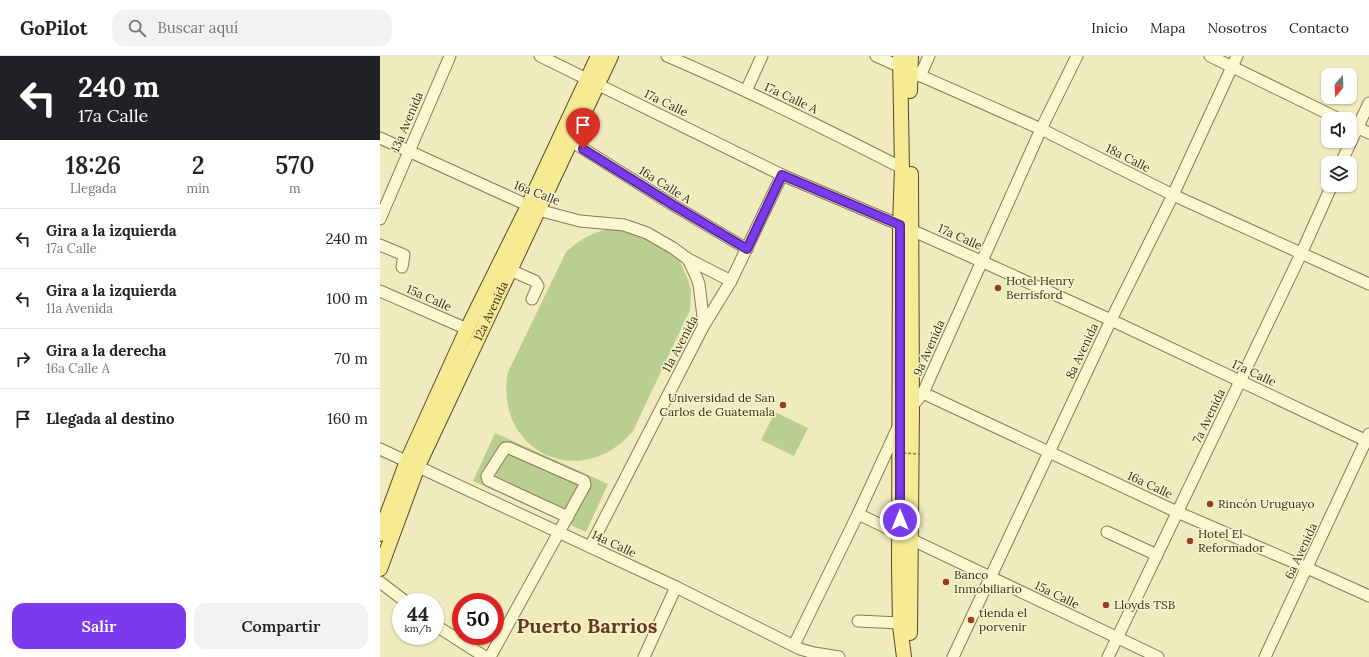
<!DOCTYPE html>
<html lang="es">
<head>
<meta charset="utf-8">
<style>
	:root { --surface:#fff; --page:#f2f2f2; --text:#222; --muted:#767676; --line:#e0e0e0; --accent:#7c3aed }
	body { margin:0; font-family:Lora,serif; background:var(--page); color:var(--text); height:100vh; display:flex; flex-direction:column; font-size:15px; white-space:nowrap }
	* { box-sizing:border-box; margin:0 }
	p { font-size:13px; color:var(--muted) }
	.icon { flex:none; width:22px; height:22px; fill:none; stroke:currentColor; stroke-width:2; stroke-linecap:round; stroke-linejoin:round }
	.map { position:relative; flex:1; overflow:hidden }
	.panel { display:flex; flex-direction:column; background:var(--surface); width:380px }
	.panel>* { flex:none }
	.top-card { background:#202124; color:#fff; overflow:hidden }
	.needle { width:26px; rotate:199deg }
	.tools { position:absolute; left:941px; top:12px; display:grid; gap:8px }
	.tools a { display:grid; place-items:center; width:36px; height:36px; border-radius:8px; background:var(--surface); box-shadow:0 1px 3px #0004; font-size:20px }
	.speed { position:absolute; left:12px; top:537px; display:flex; gap:8px; font-size:20px; font-weight:700; text-align:center }
	.speed>* { display:grid; place-content:center; width:52px; height:52px; border-radius:50%; background:var(--surface); box-shadow:0 1px 3px #0004; line-height:1 }
	.speed small { font-size:10px; font-weight:400 }
	.speed .limit { border:6px solid #d22; background:#fff; color:#111 }
	.pin { position:absolute; display:grid; place-items:center; width:34px; height:34px; color:#fff; margin:-41px -17px; border-radius:50% 50% 50% 0; rotate:-45deg; box-shadow:0 0 4px #0007 }
	.pin .icon { rotate:45deg }
	.me { position:absolute; width:44px; margin:-22px; rotate:0deg; stroke-linejoin:round; filter:drop-shadow(0 0 3px #0008) }
	.turn { display:flex; align-items:center; gap:14px; height:84px; padding:0 12px; font-size:18px }
	.turn .icon { width:52px; height:52px; stroke-width:2.5 }
	.turn b { display:block; font-size:28px; line-height:34px }
	.eta { display:flex; justify-content:space-evenly; align-items:center; height:68px; text-align:center }
	.eta b { font-size:24px; font-weight:600; line-height:28px }
	.cta { display:flex; gap:8px; margin-top:auto; padding:8px 12px }
	.cta a { flex:1; height:46px; border-radius:12px; background:var(--accent); color:#fff; font-size:16px; font-weight:600; line-height:46px; text-align:center }
	.cta a+a { background:var(--page); color:var(--text) }
	ul { padding:0; list-style:none }
	li { display:flex; align-items:center; gap:12px; height:60px; padding:0 12px; border-top:1px solid var(--line) }
	li div { flex:1 }
	li b { display:block; font-size:15px }
	li em { font-style:normal }
	header { display:flex; align-items:center; gap:24px; box-sizing:border-box; height:56px; padding:0 20px; background:var(--surface); border-bottom:1px solid var(--line) }
	header strong { font-size:19px }
	nav { display:flex; gap:22px; margin-inline-start:auto; font-size:14px }
	.search { width:280px; height:36px; background:var(--page); display:flex; align-items:center; gap:10px; box-sizing:border-box; padding:0 14px; border-radius:12px; color:var(--muted); font-size:15px }
	main { display:flex; flex:1; min-height:0 }
	.map>svg:first-child { display:block }
	.green { fill:#bace92 }
	.lines { fill:none; stroke-linecap:round; stroke-linejoin:round }
	.minor-casing { stroke:#897b56; stroke-width:13 }
	.major-casing { stroke:#56482b; stroke-width:16 }
	.minor { stroke:#faf7d1; stroke-width:11 }
	.major { stroke:#f6eb93; stroke-width:14 }
	.path-bridge { stroke:#897b56; stroke-width:1.5; stroke-dasharray:3 2; stroke-linecap:butt }
	.route-casing { stroke:#51269a; stroke-width:10 }
	.route { stroke:#7c3aed; stroke-width:7 }
	.poi-dot { fill:#9a3b23; stroke:#f7f4ce; stroke-width:1.5 }
	.labels { text-anchor:middle; stroke-width:3; stroke-linejoin:round; paint-order:stroke }
	.street-label { font-size:12px; fill:#372f1b; stroke:#f7f4ce }
	.poi-label { font-size:12px; fill:#372f1b; stroke:#f7f4ce; text-anchor:start }
	.town-label { font-size:20px; font-weight:bold; fill:#663919; stroke:#f7f4ce }
</style>
</head>
<body>
<header>
<strong>GoPilot</strong>
<div class="search"><svg class="icon" aria-label="search" viewBox="0 0 24 24"><circle cx="10" cy="10" r="6"/><path d="M15 15l6 6"/></svg>Buscar aquí</div>
<nav><a>Inicio</a><a>Mapa</a><a>Nosotros</a><a>Contacto</a></nav>
</header>
<main>
<section class="panel">
<div class="top-card">
<div class="turn"><svg class="icon" aria-label="left" viewBox="0 0 24 24"><path d="M17 20v-9H6M10 6l-5 5 5 5"/></svg><div><b>240 m</b>17a Calle</div></div>
</div>
<div class="eta">
<div><b>18:26</b><p>Llegada</p></div>
<div><b>2</b><p>min</p></div>
<div><b>570</b><p>m</p></div>
</div>
<ul>
<li><svg class="icon" aria-label="left" viewBox="0 0 24 24"><path d="M17 20v-9H6M10 6l-5 5 5 5"/></svg><div><b>Gira a la izquierda</b><p>17a Calle</p></div><em>240 m</em></li>
<li><svg class="icon" aria-label="left" viewBox="0 0 24 24"><path d="M17 20v-9H6M10 6l-5 5 5 5"/></svg><div><b>Gira a la izquierda</b><p>11a Avenida</p></div><em>100 m</em></li>
<li><svg class="icon" aria-label="right" viewBox="0 0 24 24"><path d="M7 20v-9h11M14 6l5 5-5 5"/></svg><div><b>Gira a la derecha</b><p>16a Calle A</p></div><em>70 m</em></li>
<li><svg class="icon" aria-label="arrive" viewBox="0 0 24 24"><path d="M6 21V4h12l-3 4 3 4H6"/></svg><div><b>Llegada al destino</b></div><em>160 m</em></li>
</ul>
<div class="cta"><a>Salir</a><a>Compartir</a></div>
</section>
<div class="map">
<svg width="989" height="601" viewBox="0 0 989 601">
	<rect width="100%" height="100%" fill="#f0ebbe"/>
	<g class="green">
		<path d="M230 173H250L294 197 300 205 308 224 311 234 310 254 253 375C201 437 113 395 128 316L186 196C199 184 212 176 230 173Z"/>
		<polygon points="395,356 428,372 414,400 381,384"/>
		<polygon points="115,377 228,428 206,476 93,425"/>
	</g>
	<g class="lines">
		<g class="minor-casing">
			<g id="minor">
				<polyline points="160,0 402,119 520,169 603,206 731,264 989,386"/>
				<path d="M287 0C367 34 444 72 522 112"/>
				<polyline points="496,0 661,73 793,139 989,228"/>
				<polyline points="830,0 959,63"/>
				<polyline points="540,20 549,0"/>
				<polyline points="366,35 382,0"/>
				<polyline points="970,68 989,77"/>
				<polyline points="0,82 158,154 200,165 244,169 267,177 293,192 308,203 351,225"/>
				<polyline points="191,85 293,149 367,193"/>
				<polyline points="961,107 989,47"/>
				<polyline points="0,163 70,0"/>
				<polyline points="0,189 24,199 22,211"/>
				<polyline points="308,203 316,220 319,228 324,269"/>
				<polyline points="130,214 155,225 158,230 152,243"/>
				<polyline points="0,235 87,273"/>
				<polyline points="543,337 797,456 927,512 989,540"/>
				<polyline points="530,353 543,337 661,73 697,0"/>
				<polyline points="0,393 296,531 420,593 434,597 459,601"/>
				<polyline points="478,458 778,601"/>
				<polyline points="727,476 777,499"/>
				<polyline points="210,491 324,269 351,225 402,119"/>
				<polyline points="0,526 26,546"/>
				<polyline points="478,565 520,567"/>
				<polyline points="55,569 105,601"/>
				<polyline points="414,589 478,458 518,371"/>
				<polyline points="110,601 205,429 204,425 129,392 125,392 107,420 108,424 188,461"/>
				<polyline points="264,601 296,531"/>
				<polyline points="573,601 731,264 793,139 857,0"/>
				<polyline points="728,601 921,198 952,129"/>
				<polyline points="885,601 989,378"/>
			</g>
		</g>
		<g class="major-casing">
			<g id="major">
				<polyline points="520,0 522,112 520,169 519,512 520,570 524,601"/>
				<polyline points="530,35 531,0"/>
				<polyline points="0,478 27,405 87,273 146,154 218,0"/>
				<path id="s1" d="M0 513 38 410 231 0"/>
				<polyline points="530,577 532,350 531,118"/>
			</g>
		</g>
		<use href="#minor" class="minor"/>
		<use href="#major" class="major"/>
		<polyline class="path-bridge" points="518,397 540,398"/>
	</g>
	<g class="lines">
		<g class="route-casing">
			<polyline id="route" points="203,93 293,149 367,193 402,119 520,169 520,464"/>
		</g>
		<use href="#route" class="route"/>
	</g>
	<g class="poi-dot">
		<circle cx="618" cy="232" r="4"/>
		<circle cx="403" cy="349" r="4"/>
		<circle cx="830" cy="448" r="4"/>
		<circle cx="810" cy="485" r="4"/>
		<circle cx="566" cy="526" r="4"/>
		<circle cx="726" cy="549" r="4"/>
		<circle cx="591" cy="564" r="4"/>
	</g>
	<g class="labels">
		<g class="street-label">
			<text transform="translate(411 42) rotate(25)" y="4">17a Calle A</text>
			<text transform="translate(286 47) rotate(26)" y="4">17a Calle</text>
			<text transform="translate(27 66) rotate(-67)" y="4">13a Avenida</text>
			<text transform="translate(748 102) rotate(27)" y="4">18a Calle</text>
			<text transform="translate(285 129) rotate(32)" y="4">16a Calle A</text>
			<text transform="translate(157 137) rotate(21)" y="4">16a Calle</text>
			<text transform="translate(580 181) rotate(24)" y="4">17a Calle</text>
			<text transform="translate(49 242) rotate(24)" y="4">15a Calle</text>
			<text dy="4" stroke="none"><textPath href="#s1" startOffset="281">12a Avenida</textPath></text>
			<text transform="translate(300 288) rotate(-62)" y="4">11a Avenida</text>
			<text transform="translate(549 292) rotate(-66)" y="4">9a Avenida</text>
			<text transform="translate(702 295) rotate(-65)" y="4">8a Avenida</text>
			<text transform="translate(874 317) rotate(25)" y="4">17a Calle</text>
			<text transform="translate(829 360) rotate(-64)" y="4">7a Avenida</text>
			<text transform="translate(770 429) rotate(25)" y="4">16a Calle</text>
			<text transform="translate(234 488) rotate(25)" y="4">14a Calle</text>
			<text transform="translate(921 495) rotate(-65)" y="4">6a Avenida</text>
			<text transform="translate(677 539) rotate(26)" y="4">15a Calle</text>
		</g>
		<g class="poi-label">
			<text x="626" y="229">Hotel Henry<tspan x="626" dy="14">Berrisford</tspan></text>
			<text x="395" y="346" text-anchor="end">Universidad de San<tspan x="395" dy="14">Carlos de Guatemala</tspan></text>
			<text x="838" y="452">Rincón Uruguayo</text>
			<text x="818" y="482">Hotel El<tspan x="818" dy="14">Reformador</tspan></text>
			<text x="574" y="523">Banco<tspan x="574" dy="14">Inmobiliario</tspan></text>
			<text x="734" y="553">Lloyds TSB</text>
			<text x="599" y="561">tienda el<tspan x="599" dy="14">porvenir</tspan></text>
		</g>
		<g class="town-label">
			<text x="207" y="577">Puerto Barrios</text>
		</g>
	</g>
</svg>
<div class="tools">
<a><svg class="needle" viewBox="-14 -14 28 28"><path d="M0-13l5 13h-10z" fill="#e53935"/><path d="M0 13l5-13h-10z" fill="#767676"/></svg></a>
<a><svg class="icon" aria-label="sound" viewBox="0 0 24 24"><path d="M4 9h4l5-4v14l-5-4H4zM17 9q2 3 0 6"/></svg></a>
<a><svg class="icon" aria-label="layers" viewBox="0 0 24 24"><path d="M12 4l9 5-9 5-9-5zM3 14l9 5 9-5"/></svg></a>
</div>
<div class="speed"><div>44<small>km/h</small></div><div class="limit">50</div></div>
<div class="pin" style="left:203px;top:93px;background:#d93025"><svg class="icon" aria-label="arrive" viewBox="0 0 24 24"><path d="M6 21V4h12l-3 4 3 4H6"/></svg></div>
<svg class="me" style="left:520px;top:464px" viewBox="-20 -20 40 40"><circle r="17" fill="#7c3aed" stroke="#fff" stroke-width="3"/><path d="M0-11L8 9 0 5-8 9z" fill="#fff"/></svg>
</div>
</main>
</body>
</html>
